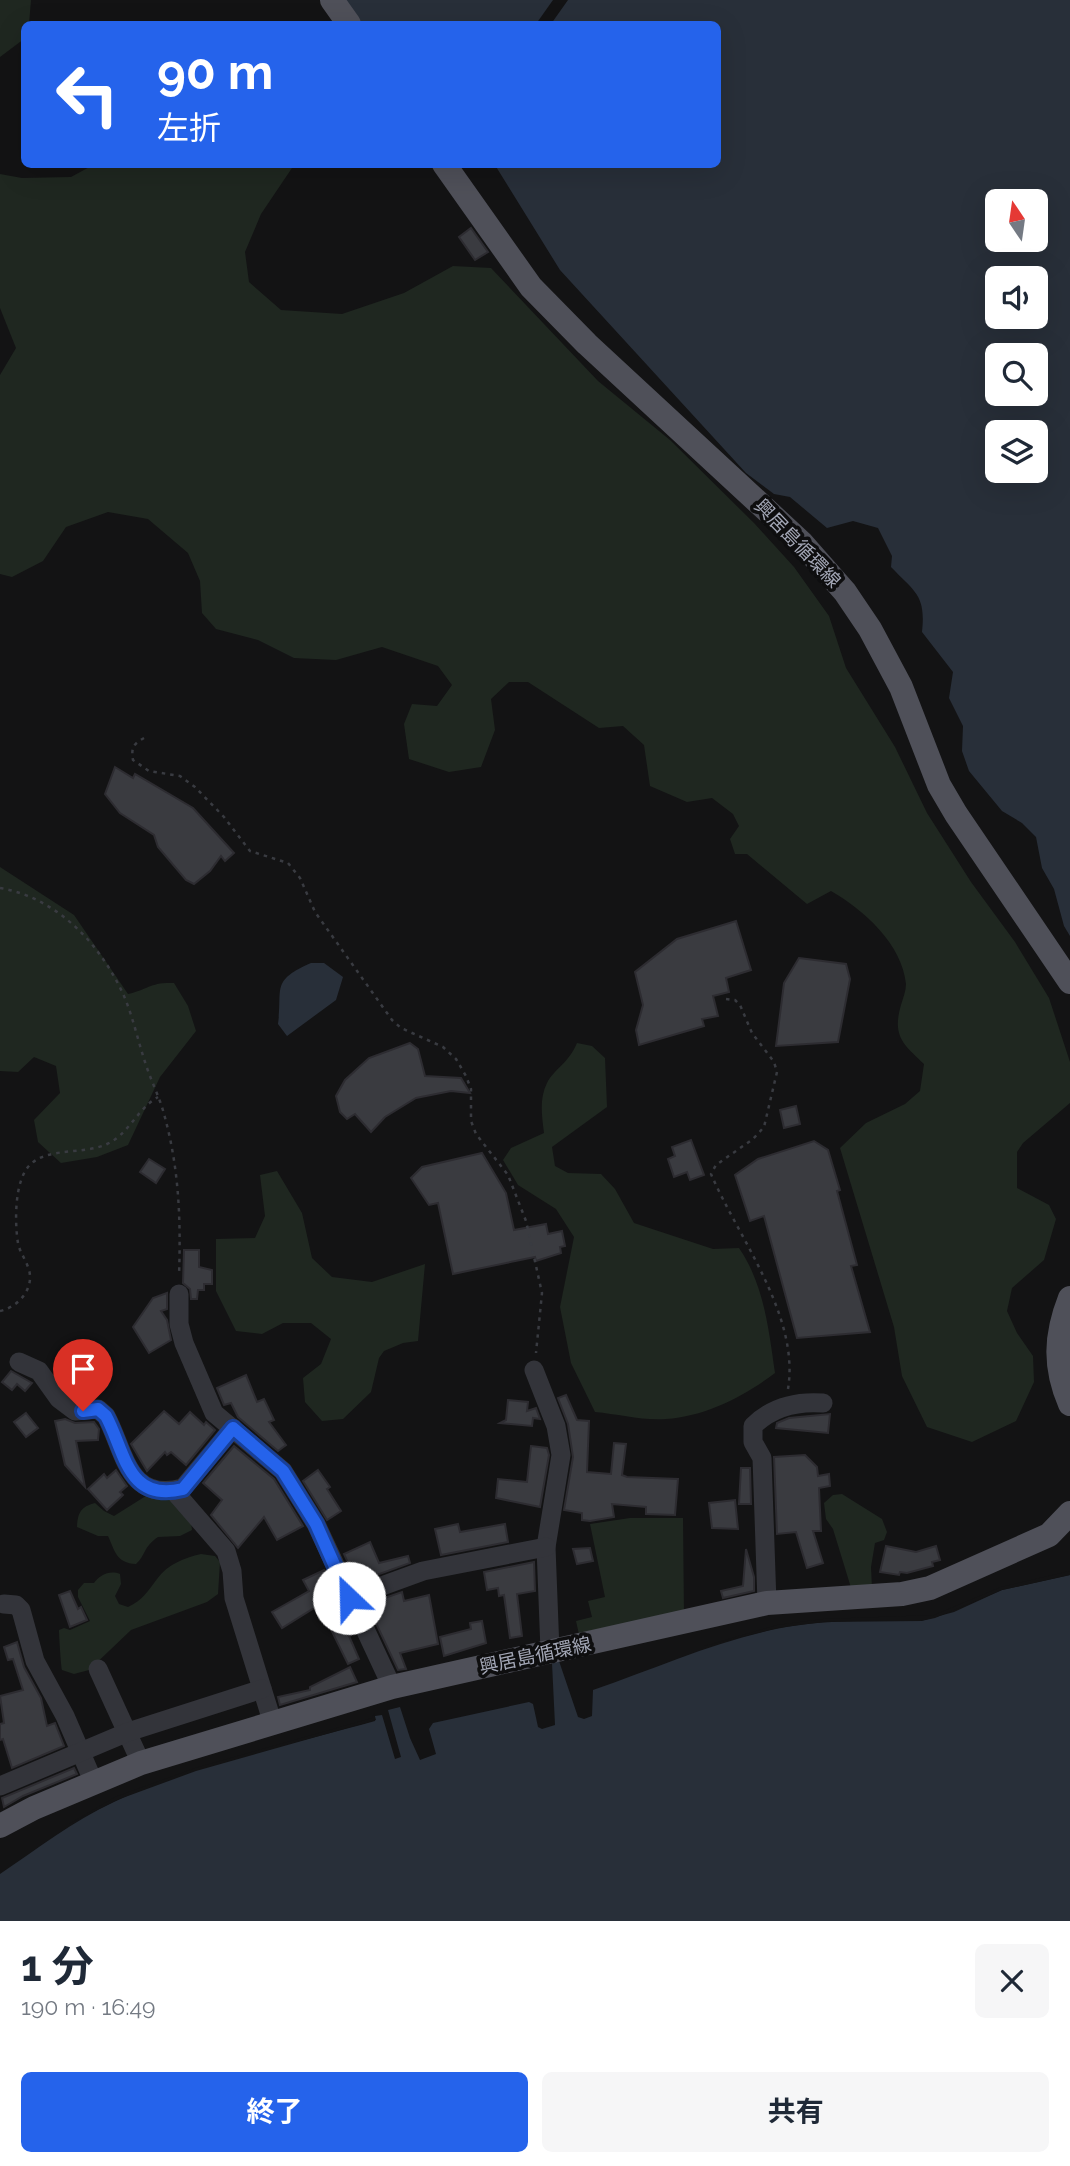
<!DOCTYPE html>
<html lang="ja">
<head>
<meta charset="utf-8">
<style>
	:root { --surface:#fff; --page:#f6f6f7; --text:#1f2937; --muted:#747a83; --accent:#2563eb }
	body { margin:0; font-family:Raleway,"Noto Sans JP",sans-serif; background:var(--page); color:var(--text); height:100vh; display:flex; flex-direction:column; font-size:26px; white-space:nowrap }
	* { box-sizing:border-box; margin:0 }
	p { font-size:23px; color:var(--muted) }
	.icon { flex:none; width:38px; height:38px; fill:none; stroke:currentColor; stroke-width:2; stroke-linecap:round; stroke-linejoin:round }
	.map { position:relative; height:1921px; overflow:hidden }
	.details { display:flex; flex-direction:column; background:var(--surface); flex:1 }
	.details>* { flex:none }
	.top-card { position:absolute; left:21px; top:21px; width:700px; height:147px; border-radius:10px; box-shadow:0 7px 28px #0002; background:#2563eb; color:#fff; overflow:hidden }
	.needle { width:46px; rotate:347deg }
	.controls { position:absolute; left:985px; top:189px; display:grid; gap:14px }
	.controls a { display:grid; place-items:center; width:63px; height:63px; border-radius:10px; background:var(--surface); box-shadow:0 7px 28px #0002; font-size:35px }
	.pin { position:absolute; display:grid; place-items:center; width:60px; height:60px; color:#fff; margin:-72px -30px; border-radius:50% 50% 50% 0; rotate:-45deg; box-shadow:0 0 7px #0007 }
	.pin .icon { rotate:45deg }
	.me { position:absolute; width:77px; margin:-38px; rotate:336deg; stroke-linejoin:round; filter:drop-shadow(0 0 5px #0008) }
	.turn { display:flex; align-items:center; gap:24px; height:147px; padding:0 21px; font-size:32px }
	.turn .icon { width:91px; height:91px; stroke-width:2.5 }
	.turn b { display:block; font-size:49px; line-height:60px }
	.round { display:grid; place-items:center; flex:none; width:74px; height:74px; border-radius:10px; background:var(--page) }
	.overview { display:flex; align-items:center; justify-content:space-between; height:119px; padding:0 21px }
	h1 { font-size:42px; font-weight:700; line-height:52px }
	.cta { display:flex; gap:14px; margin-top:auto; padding:14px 21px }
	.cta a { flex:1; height:80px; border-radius:10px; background:var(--accent); color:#fff; font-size:28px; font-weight:700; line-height:80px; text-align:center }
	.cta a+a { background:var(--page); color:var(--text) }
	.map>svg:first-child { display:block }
	.green { fill:#1f2720 }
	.water { fill:#282f39; fill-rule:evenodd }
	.pier { fill:#131314 }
	.building { fill:#3a3b40; stroke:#2d2c31; stroke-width:2 }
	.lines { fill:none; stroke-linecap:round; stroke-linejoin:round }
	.path { stroke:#393b41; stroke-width:2.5; stroke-dasharray:3.5 5; stroke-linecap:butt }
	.minor { stroke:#33343a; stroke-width:19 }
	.major { stroke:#4f5059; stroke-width:24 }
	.route-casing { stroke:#184099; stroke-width:18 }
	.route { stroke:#2563eb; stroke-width:12 }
	.labels { text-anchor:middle; stroke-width:7; stroke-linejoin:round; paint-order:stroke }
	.street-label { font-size:19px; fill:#a3a7b6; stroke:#0e0e0f }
</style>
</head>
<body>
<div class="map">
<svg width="1070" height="1921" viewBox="0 0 1070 1921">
	<rect width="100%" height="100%" fill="#131314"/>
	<g class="green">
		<polygon points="0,0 31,0 29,24 24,24 24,39 0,57"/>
		<path d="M95 164 294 165 261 214 245 252 249 282 281 310 342 314 404 293 453 266 491 268 598 381 670 440 754 523 794 567 829 616 846 668 895 747 927 813 971 882 1015 942 1049 998 1070 1062V1103L1023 1143 1017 1152V1188L1049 1205 1056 1219 1044 1260 1012 1288 1007 1311 1017 1333 1033 1356 1034 1382 1016 1421 972 1442 927 1427 902 1376 894 1327 840 1148 866 1123 905 1104 920 1091 924 1064C903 1044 892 1036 901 1005 903 998 906 991 906 984 902 944 864 910 831 891L807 904 747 854H735L730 839 739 826 733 814 712 798 687 802 650 786 644 745 623 726 599 728 528 682H509L491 699 495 730 481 767 449 772 409 759 404 724 412 704 437 706 452 685 438 666 382 647 336 660 294 658 258 640 216 629 202 613 200 581 188 553 148 519 108 512 66 527 43 561 12 577 0 574V375L16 348 0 308V174L22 178 71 177Z"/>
		<path d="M0 867 74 915 128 994C149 989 150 982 174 983L188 1006 196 1031 160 1077 128 1145 97 1157 61 1163 38 1142 34 1120 60 1093 56 1066 34 1057 18 1072 0 1071Z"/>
		<path d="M577 1043 592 1046 605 1058 607 1107 552 1147 555 1166 568 1173 601 1174 615 1189 634 1223 713 1249 739 1248C764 1284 769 1331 775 1373 743 1397 706 1416 666 1419 644 1421 618 1414 595 1412L571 1363 560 1307 574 1237 556 1209 518 1185 503 1160 511 1148 544 1133C542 1116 539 1099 547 1083 555 1068 568 1064 577 1043Z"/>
		<polygon points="277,1171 302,1213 312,1258 332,1277 372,1282 425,1264 418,1341 403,1343 384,1351 379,1358 371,1392 343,1419 322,1421 305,1402 303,1378 321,1364 331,1339 311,1323 283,1323 262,1334 236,1331 216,1291 216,1239 255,1238 265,1216 260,1175"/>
		<path d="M149 1494 169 1497 191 1521 192 1530 180 1536 158 1537C143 1547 146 1555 136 1564 116 1563 115 1551 108 1536H98L77 1527C78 1513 80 1507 95 1503L104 1511 114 1516Z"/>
		<polygon points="842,1494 882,1519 887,1532 884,1540 875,1543 871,1567 872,1588 852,1591 833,1529 826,1519 824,1503 833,1495"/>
		<polygon points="630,1518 683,1518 684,1616 580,1639 576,1621 592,1617 588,1601 605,1597 590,1524"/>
		<path d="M201 1554 215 1556 220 1562 218 1594 207 1602 131 1630 89 1670 74 1674 62 1670C61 1666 59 1636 59 1630L64 1628 70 1630 90 1621 78 1597V1590L84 1583H94C100 1575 109 1570 120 1574L121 1584 115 1596 119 1604 128 1607C143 1600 147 1592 157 1579 168 1564 184 1558 201 1554Z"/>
	</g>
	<g class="water">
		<polygon points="343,0 553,0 536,24 363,24"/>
		<path d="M568 0H1070V936L1064 926 1054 889 1042 868 1036 837 1022 823 1002 811 969 771 962 751 963 726 949 698 953 672 922 632C926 595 915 592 891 567L892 556 878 528 853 521 827 528 790 497 774 494 746 473 560 270 495 165 718 164V24H551ZM998 201H1036V240H998ZM998 278H1036V317H998ZM998 355H1036V394H998ZM998 432H1036V471H998Z"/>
		<path d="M311 963H324L343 977 336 1000 287 1036 278 1024C283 988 270 981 311 963Z"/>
		<path d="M1070 1575V1921H0V1874C37 1849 73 1821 114 1802 190 1765 293 1744 375 1721V1716L382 1715 395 1759 401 1757 388 1710 400 1707 410 1738 420 1760 436 1754 429 1729 433 1723 529 1702 533 1704 538 1727 542 1729 555 1725 552 1663 559 1661 578 1717 584 1719 592 1716 593 1690C654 1669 713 1642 776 1629 824 1619 873 1621 921 1621L954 1612 1002 1590Z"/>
	</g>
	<g class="pier">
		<polygon points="1070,1571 1070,1575 1002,1590 935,1618 921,1621 823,1622 778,1628 704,1646 777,1625 823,1619 934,1615 1001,1587"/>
		<polygon points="374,1713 376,1720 196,1771 117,1800 69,1824 115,1797 195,1768 372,1718"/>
	</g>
	<g class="building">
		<polygon points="471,228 488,252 475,260 459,237"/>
		<polygon points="115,767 133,778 135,774 193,808 234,853 225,861 221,856 210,871 194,884 186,880 158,847 154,835 120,813 105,794"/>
		<polygon points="736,921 751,970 726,978 729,992 713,996 718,1016 702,1019 704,1026 639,1045 636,1030 643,1005 635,972 677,939"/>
		<polygon points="799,958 846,964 850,979 838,1042 776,1046 784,983"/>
		<polygon points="410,1043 418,1049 425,1076 461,1078 470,1093 451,1091 416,1098 385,1117 371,1132 355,1114 347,1119 340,1112 336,1096 345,1080 369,1058"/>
		<polygon points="796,1106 800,1124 784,1128 780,1110"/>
		<polygon points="691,1140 704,1175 690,1180 687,1172 674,1177 668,1159 675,1156 672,1147"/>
		<polygon points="814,1141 828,1150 840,1190 837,1191 857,1265 851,1266 870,1332 797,1338 764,1216 750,1221 735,1175 758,1159"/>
		<polygon points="482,1153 506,1193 514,1230 546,1224 548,1234 562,1231 565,1246 560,1247 561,1253 536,1261 535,1257 453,1274 438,1203 429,1205 411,1178 422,1167"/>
		<polygon points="149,1159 165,1169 156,1183 140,1172"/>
		<polygon points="184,1250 199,1250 199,1267 212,1270 212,1284 204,1284 204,1290 198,1290 197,1299 191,1299 190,1289 183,1283"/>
		<polygon points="167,1293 167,1309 161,1311 167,1320 171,1340 149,1353 133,1327 153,1298"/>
		<polygon points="69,1367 87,1375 80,1387 75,1385 71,1393 62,1382"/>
		<polygon points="11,1371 32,1383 25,1391 17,1384 12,1390 2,1382"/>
		<polygon points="246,1375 257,1402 264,1399 274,1420 269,1422 286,1445 278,1451 238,1417 231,1403 224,1405 217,1388"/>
		<polygon points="566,1395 577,1420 589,1421 587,1472 611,1474 614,1443 626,1444 622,1475 627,1477 678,1479 675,1515 646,1514 646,1507 612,1504 614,1517 590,1521 582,1520 582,1513 564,1510 573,1457 568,1424 558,1398"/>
		<polygon points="508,1400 528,1402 527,1411 536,1408 540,1419 533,1418 532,1426 500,1423 506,1420"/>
		<polygon points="164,1411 179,1424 190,1412 204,1425 206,1422 215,1430 186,1465 171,1452 167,1455 165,1452 147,1471 131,1444"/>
		<polygon points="26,1413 38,1428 26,1437 14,1422"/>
		<polygon points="830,1414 828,1433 776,1428 777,1423 789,1418"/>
		<polygon points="65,1419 75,1423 94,1422 99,1429 98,1440 76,1441 85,1487 65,1465 55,1421"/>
		<polygon points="234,1446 274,1479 303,1526 277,1540 264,1517 238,1548 211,1515 222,1500 203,1483"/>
		<polygon points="531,1446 547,1448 549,1455 540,1507 496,1498 498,1479 527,1482"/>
		<polygon points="805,1455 817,1467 818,1476 829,1474 830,1486 819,1488 821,1531 813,1531 823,1563 807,1568 796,1532 777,1534 774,1457"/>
		<polygon points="741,1468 750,1468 751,1504 739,1504"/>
		<polygon points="116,1470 127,1486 120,1492 123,1495 107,1510 88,1489 104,1474 107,1478"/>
		<polygon points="318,1470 330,1487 327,1489 341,1511 327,1520 303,1481"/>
		<polygon points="735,1500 738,1529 712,1528 709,1503"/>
		<polygon points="458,1524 460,1532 505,1524 508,1542 441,1555 435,1529"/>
		<polygon points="370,1542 379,1563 408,1556 410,1563 360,1581 354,1571 352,1572 344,1554"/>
		<polygon points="886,1546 916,1552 936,1546 940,1560 932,1562 933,1566 907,1573 900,1572 899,1575 880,1572"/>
		<polygon points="590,1548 593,1561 577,1564 573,1549"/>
		<polygon points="746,1549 754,1577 754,1591 723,1598 721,1591 743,1586"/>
		<polygon points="534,1562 535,1591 517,1594 522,1636 510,1638 504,1595 499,1596 498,1588 487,1590 484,1572"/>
		<polygon points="324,1570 354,1634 349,1636 359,1659 348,1664 319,1605 282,1628 272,1612 309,1591 303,1580"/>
		<polygon points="70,1591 78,1609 81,1607 87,1620 70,1627 59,1595"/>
		<polygon points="402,1592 404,1601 429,1595 438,1644 400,1653 406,1669 398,1670 367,1604"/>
		<polygon points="482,1621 486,1643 444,1656 440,1637 471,1629 470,1623"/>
		<polygon points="17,1642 24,1667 41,1698 47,1726 55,1723 64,1746 12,1768 3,1739 0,1740 0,1724 4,1723 0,1696 23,1690 13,1659 8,1660 4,1647"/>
		<polygon points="350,1667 357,1682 280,1705 278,1697 310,1690 310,1687"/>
		<polygon points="74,1768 77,1774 23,1796 4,1807 2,1798"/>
	</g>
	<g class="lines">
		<g class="path">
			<path d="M144 738C133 744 131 748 133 760L149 771 180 776 195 787 224 817 250 851 288 863 300 878 315 912 392 1020 401 1028 443 1047 456 1059 466 1076 471 1089V1121L476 1134 508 1175 526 1221 542 1293 536 1353"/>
			<path d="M0 888C58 898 101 945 124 996 133 1017 138 1041 145 1062 150 1078 157 1092 162 1107 179 1164 181 1217 179 1276"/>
			<path d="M726 999 735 1000 740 1005 752 1033 774 1062 777 1072 764 1127 753 1139 716 1165 711 1174C739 1239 800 1316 788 1389"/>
			<path d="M0 1311C19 1307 36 1287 28 1267 25 1258 20 1253 18 1243 15 1225 15 1195 22 1178 34 1143 80 1157 107 1144 129 1134 137 1109 158 1097"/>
		</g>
		<g class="minor">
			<polyline points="179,1294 179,1324 184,1343 214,1413 283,1471 316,1524 392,1687"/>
			<path d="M19 1362 39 1371 59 1399 75 1411 98 1409 106 1416C125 1451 127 1503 183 1488L233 1428"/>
			<polyline points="534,1370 556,1426 561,1455 546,1547 550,1651"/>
			<polyline points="174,1491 226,1551 232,1571 234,1598 273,1724"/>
			<polyline points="349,1598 423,1571 546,1547"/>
			<path d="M767 1603 762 1458 753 1442V1426C772 1407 796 1401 823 1403"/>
			<polyline points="4,1604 16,1605 21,1610 35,1661 65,1716 94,1783"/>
			<polyline points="98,1669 141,1763"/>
			<polyline points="0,1786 128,1732 262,1689"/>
		</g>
		<g class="major">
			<polyline points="332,0 349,24"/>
			<polyline points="444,164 531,287 587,344 801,542 845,592 870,629 901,687 939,785 956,814 1070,982"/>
			<path d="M1070 1298C1055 1336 1054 1367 1070 1404"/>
			<polyline points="0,1826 34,1808 141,1763 392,1687 767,1603 902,1594 930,1588 1049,1535 1070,1513"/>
		</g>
	</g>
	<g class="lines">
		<g class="route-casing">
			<path id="route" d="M83 1411 98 1409 106 1416C125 1451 127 1503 183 1489L233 1428 283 1471 316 1524 349 1598"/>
		</g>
		<use href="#route" class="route"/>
	</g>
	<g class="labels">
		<g class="street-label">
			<text transform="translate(798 543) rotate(46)" y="7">興居島循環線</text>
			<text transform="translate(535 1655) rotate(-12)" y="7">興居島循環線</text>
		</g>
	</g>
</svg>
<div class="controls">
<a><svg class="needle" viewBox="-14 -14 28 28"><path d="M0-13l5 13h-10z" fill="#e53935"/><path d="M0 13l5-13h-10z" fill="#747a83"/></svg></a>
<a><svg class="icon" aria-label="sound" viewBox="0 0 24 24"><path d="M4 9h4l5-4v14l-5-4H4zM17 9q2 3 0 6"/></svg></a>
<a><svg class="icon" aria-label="search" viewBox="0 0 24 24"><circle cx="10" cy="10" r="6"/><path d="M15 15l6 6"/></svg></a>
<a><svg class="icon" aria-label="layers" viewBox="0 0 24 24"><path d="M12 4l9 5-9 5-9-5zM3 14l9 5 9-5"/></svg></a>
</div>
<div class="pin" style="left:83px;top:1411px;background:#d93025"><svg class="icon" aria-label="arrive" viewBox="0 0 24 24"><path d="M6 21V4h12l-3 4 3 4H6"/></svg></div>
<svg class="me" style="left:349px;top:1598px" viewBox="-20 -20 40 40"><circle r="19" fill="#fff"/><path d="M0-13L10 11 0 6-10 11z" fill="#2563eb"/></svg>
<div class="top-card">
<div class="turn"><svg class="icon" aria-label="left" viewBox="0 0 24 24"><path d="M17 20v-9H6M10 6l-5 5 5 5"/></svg><div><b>90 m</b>左折</div></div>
</div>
</div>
<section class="details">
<div class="overview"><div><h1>1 分</h1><p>190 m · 16:49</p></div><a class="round"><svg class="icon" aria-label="close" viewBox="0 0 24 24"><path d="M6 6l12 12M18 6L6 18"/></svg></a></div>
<div class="cta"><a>終了</a><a>共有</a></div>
</section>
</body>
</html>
